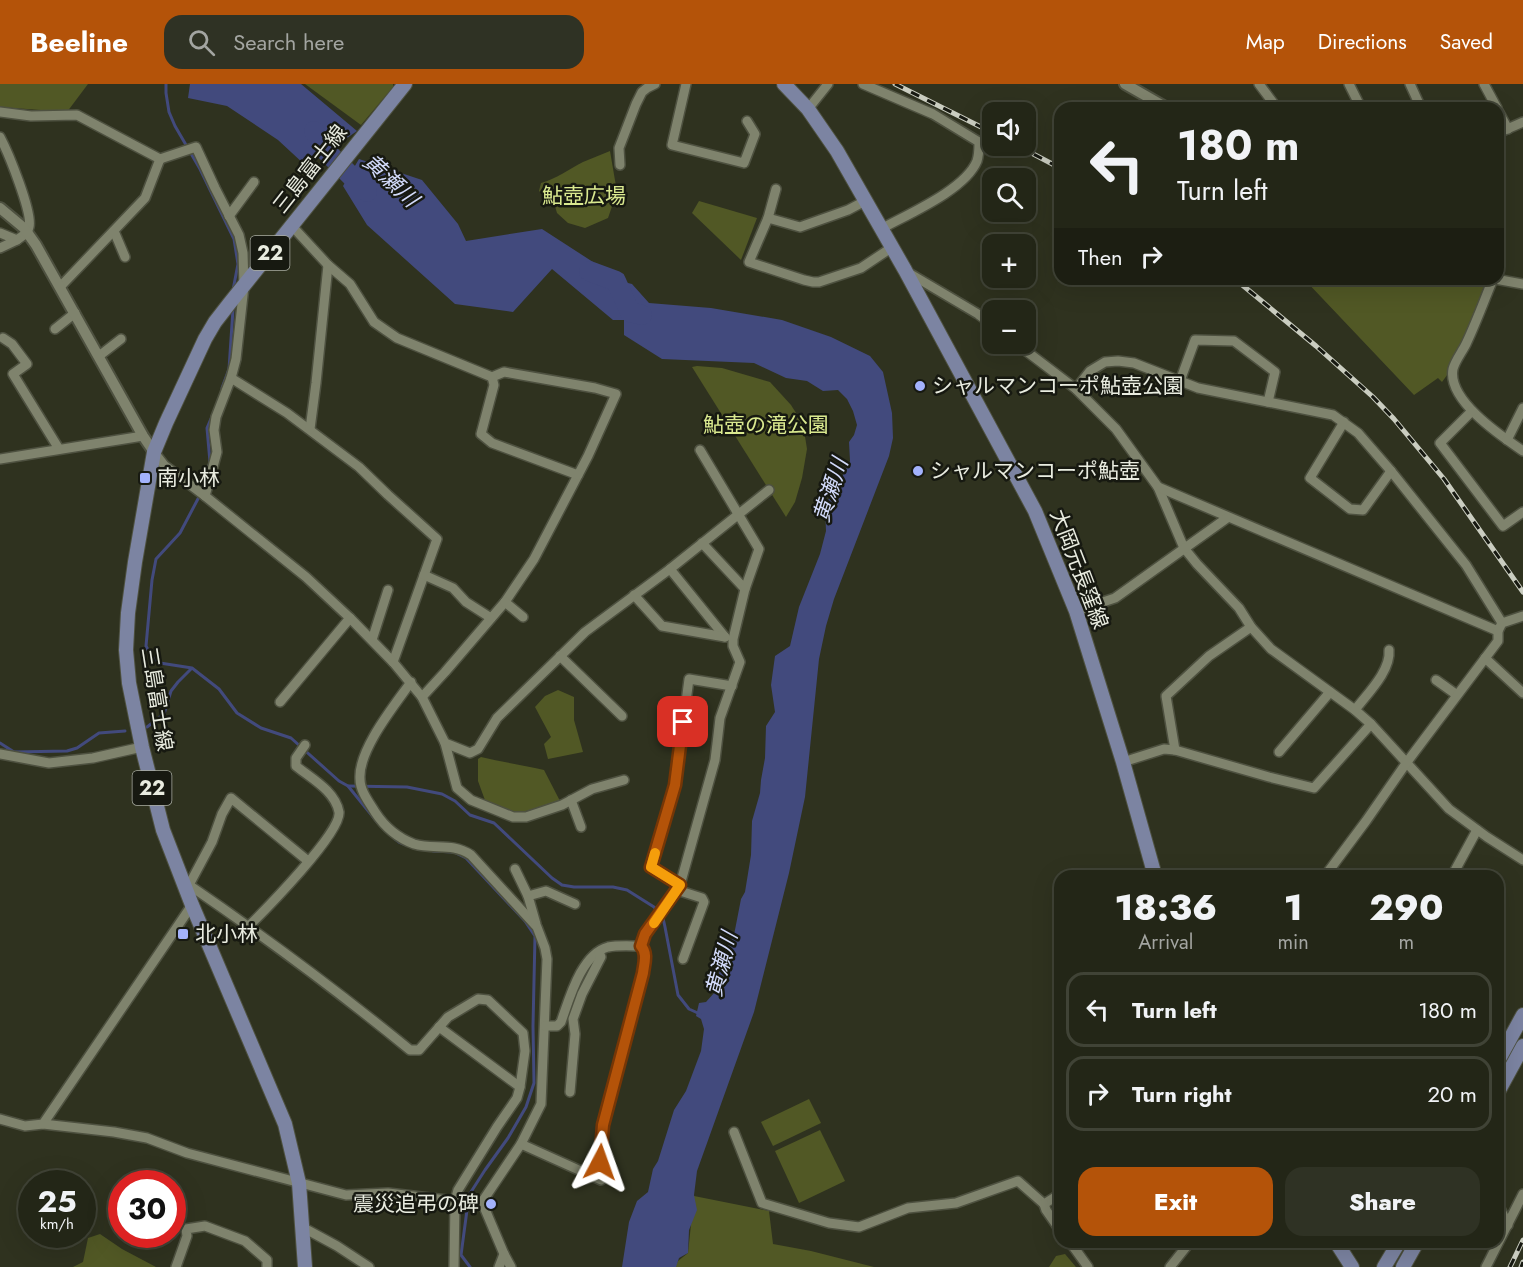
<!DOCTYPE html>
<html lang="en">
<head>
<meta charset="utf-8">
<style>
	:root { --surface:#232617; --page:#2f3224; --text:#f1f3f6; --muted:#a3a5a1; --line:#404336; --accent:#b45309 }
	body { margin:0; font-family:Jost,"Noto Sans JP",sans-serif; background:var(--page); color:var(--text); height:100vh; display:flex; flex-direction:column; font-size:22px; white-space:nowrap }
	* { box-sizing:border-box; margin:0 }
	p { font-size:20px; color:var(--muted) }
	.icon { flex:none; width:33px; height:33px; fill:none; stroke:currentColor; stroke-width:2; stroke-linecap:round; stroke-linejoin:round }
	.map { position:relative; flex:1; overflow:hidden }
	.side { position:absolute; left:1054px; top:786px; width:450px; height:378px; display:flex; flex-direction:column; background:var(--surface); border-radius:18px; box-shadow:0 6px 24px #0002,0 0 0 2px var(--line) }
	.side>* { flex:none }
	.top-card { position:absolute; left:1054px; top:18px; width:450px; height:183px; border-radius:18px; box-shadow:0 6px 24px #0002,0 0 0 2px var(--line); background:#232617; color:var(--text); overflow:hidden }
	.tools { position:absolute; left:982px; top:18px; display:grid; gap:12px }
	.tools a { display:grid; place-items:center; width:54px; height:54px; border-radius:12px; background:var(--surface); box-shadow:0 6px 24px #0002,0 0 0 2px var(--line); font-size:30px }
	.speed { position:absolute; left:18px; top:1086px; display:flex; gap:12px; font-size:30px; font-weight:700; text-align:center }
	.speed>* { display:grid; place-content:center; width:78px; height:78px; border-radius:50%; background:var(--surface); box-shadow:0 6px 24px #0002,0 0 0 2px var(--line); line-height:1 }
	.speed small { font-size:15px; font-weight:400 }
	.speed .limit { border:9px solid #d22; background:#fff; color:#111 }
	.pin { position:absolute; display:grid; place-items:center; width:51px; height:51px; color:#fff; margin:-26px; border-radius:12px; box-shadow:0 3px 9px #0006 }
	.me { position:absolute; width:66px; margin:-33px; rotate:4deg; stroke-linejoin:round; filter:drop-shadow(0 0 4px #0008) }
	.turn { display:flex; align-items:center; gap:21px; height:126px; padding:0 24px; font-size:27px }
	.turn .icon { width:78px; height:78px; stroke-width:2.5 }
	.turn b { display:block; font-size:42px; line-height:51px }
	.then { display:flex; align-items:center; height:57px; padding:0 24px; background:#0003; gap:12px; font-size:22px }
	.eta { display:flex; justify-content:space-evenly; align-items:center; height:102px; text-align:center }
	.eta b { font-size:36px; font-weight:800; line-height:42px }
	.primary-button { display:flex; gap:12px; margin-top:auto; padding:12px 24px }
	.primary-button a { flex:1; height:69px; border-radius:18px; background:var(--accent); color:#fff; font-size:24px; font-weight:800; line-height:69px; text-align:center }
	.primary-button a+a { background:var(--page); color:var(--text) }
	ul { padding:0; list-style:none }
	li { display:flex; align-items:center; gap:18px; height:75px; margin:0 12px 9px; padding:0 12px; border:3px solid var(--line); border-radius:18px }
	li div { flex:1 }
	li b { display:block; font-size:22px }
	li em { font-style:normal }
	header { display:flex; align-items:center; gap:36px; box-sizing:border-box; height:84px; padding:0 30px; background:var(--accent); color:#fff }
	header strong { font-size:28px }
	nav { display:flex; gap:33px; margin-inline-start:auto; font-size:21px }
	.search { width:420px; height:54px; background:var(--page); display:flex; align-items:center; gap:15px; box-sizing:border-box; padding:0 21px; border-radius:18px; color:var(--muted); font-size:22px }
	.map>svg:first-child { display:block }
	.green { fill:#515825 }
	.water { fill:#424a7d }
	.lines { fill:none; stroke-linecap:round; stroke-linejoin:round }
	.stream { stroke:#424a7d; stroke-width:3 }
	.river { stroke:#424a7d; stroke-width:20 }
	.minor-casing { stroke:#4e5140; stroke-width:12 }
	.tertiary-casing { stroke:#4e5140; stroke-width:14 }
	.primary-casing { stroke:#4e5140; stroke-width:16 }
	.minor { stroke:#7f836d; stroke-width:9 }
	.tertiary { stroke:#7f836d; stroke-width:10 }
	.primary { stroke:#7c84a2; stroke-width:14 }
	.rail-casing { stroke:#cacdc0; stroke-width:5 }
	.rail { stroke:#171911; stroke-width:3; stroke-dasharray:9; stroke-linecap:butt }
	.route-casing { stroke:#753606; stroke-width:15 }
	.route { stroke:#b45309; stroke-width:10 }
	.slow { stroke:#f59e0b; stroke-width:10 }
	.poi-dot { fill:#a3b2fc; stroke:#171911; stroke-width:2 }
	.labels { text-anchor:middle; stroke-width:5; stroke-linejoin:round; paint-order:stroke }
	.shield { fill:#171911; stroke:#aaada2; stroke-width:1.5 }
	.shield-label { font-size:20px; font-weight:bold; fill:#e9ece0 }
	.street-label { font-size:21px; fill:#e9ece0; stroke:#171911 }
	.park-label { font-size:21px; fill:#dae98f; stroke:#171911 }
	.poi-label { font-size:21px; fill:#e9ece0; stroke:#171911; text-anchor:start }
	.water-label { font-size:22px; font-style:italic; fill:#d2dafa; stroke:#171911 }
</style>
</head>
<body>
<header>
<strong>Beeline</strong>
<div class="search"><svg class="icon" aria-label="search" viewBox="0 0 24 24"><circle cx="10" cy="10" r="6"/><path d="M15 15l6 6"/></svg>Search here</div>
<nav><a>Map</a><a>Directions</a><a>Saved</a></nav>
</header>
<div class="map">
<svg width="1523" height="1183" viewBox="0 0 1523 1183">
	<rect width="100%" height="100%" fill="#2f321f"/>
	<g class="green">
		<polygon points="0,0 88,0 67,28 0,23"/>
		<polygon points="305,0 393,0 393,3 361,41"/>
		<path d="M610 67 617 108 608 134 585 144 568 139 557 129 554 119 539 107 541 99C556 95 569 85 583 78 592 74 601 71 610 67Z"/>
		<polygon points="699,117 757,134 741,176 692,129"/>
		<polygon points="1304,195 1484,195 1486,196 1458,276 1442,298 1438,294 1414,311"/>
		<polygon points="697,282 722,284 770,298 791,321 803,340 807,365 802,394 795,418 786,433 692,283"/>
		<polygon points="558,606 574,613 574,636 583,668 548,675 544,660 551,653 535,623 545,612"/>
		<path d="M481 673C502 678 523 681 544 686L560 717 523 728H509L486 719 478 697V675Z"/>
		<polygon points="809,1015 821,1039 773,1062 761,1038"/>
		<polygon points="820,1046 845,1097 799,1119 775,1067"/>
		<polygon points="694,1112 769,1127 773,1160 811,1167 874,1183 675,1183 678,1177 688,1169"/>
		<polygon points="100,1150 122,1165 156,1183 73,1183 83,1178 88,1154"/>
		<polygon points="1065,1170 1076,1183 1049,1183 1056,1172"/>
	</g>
	<g class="water">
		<polygon points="190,0 301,0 357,47 327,68 305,81 278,56 227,22 188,14"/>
		<polygon points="359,75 422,96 458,140 466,157 542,145 610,189 621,210 624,230 624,198 632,200 649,219 711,224 782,236 831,253 870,272 883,288 892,329 893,354 889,372 834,515 826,542 819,575 805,713 789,789 754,928 697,1087 694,1111 697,1126 689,1146 688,1169 679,1174 676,1183 622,1183 629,1138 637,1117 648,1108 653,1085 658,1077 674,1026 686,1007 701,967 704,945 701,935 696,932 699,919 706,918 714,909 725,866 734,851 741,815 745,808 751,771 752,737 760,709 761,696 765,674 766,642 775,628 771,601 775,572 790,562 799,523 820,470 826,447 825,421 838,401 850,377 849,358 854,351 857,341 853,327 847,315 838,306 823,307 807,297 786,294 754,279 662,275 624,251 624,236 613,236 552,185 513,228 455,220 367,141 343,102"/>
	</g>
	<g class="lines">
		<g class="stream">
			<polyline points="166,0 166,9 169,28 175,42 200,85 234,155 238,180 233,206"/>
			<polyline points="222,304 229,285 233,225"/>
			<polyline points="213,330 207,344 210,378 200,411 180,449 156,475 152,496 146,562 151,572 160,579 192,584 219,605 237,629 261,644 291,654 339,697 348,702 378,739"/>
			<polyline points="147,643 164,630 171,607 178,598 191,585"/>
			<polyline points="0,659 14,668 67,667 77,664 99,649 125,647"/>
			<polyline points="348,702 407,703 442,710 455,717 470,731 494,739 552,794 562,801 574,803 613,803 627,806 654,823 663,834 665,843 678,911 689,925 700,930"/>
			<polyline points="394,754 399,758 406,761"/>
			<polyline points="433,767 454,768 466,774 525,837 535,852 533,942 534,999 526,1023 508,1054 485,1086 469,1111 461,1171 470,1183"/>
		</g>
		<g class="river">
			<polyline points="314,47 327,68 367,108"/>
			<polyline points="589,187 616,197 630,228 642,231"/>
		</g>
		<g class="minor-casing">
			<g id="minor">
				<polyline points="686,0 672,61 744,79 755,50 747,37"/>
				<path d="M863 0 933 30 979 58C979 65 979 71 977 77 965 106 908 130 881 145"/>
				<polyline points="1259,0 1277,24"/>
				<polyline points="1349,0 1361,24"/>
				<polyline points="1410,0 1421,24"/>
				<polyline points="1484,0 1497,24"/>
				<polyline points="808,25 828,0"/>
				<polyline points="1498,27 1508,45"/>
				<polyline points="0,28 31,32 77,31 160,75 196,63 215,104 239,151 243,169 244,202 236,275 231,294 216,333 214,346 217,368 205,412"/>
				<polyline points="1498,49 1523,38"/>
				<path d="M0 53C8 68 33 129 29 143 28 150 22 152 17 156L0 149"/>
				<polyline points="620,81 619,64 636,20 642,8 647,4 655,0"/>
				<polyline points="776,105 768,134 749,178 804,196 813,198 819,198 861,184 891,164"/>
				<polyline points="229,132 254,98"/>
				<polyline points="768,134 800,143 848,126 865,117"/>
				<polyline points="292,142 328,181 350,200 374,238 397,254 492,293 504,288 595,304 616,310 588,372 534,475 505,518 445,588 422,613"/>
				<polyline points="114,147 125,173"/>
				<polyline points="0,164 17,156"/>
				<polyline points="907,188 978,230 993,241"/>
				<path d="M1493 195C1484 217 1476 239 1466 260 1462 268 1455 277 1453 285 1447 316 1501 352 1523 367"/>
				<polyline points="1495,195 1523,200"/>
				<polyline points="60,203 145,114 160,75"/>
				<polyline points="55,245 75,229"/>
				<polyline points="3,254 12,260 27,280 13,290 59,365"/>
				<polyline points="1017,260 1076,305 1116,345 1158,403 1184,464 1197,480 1239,524 1251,543 1271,565 1355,626 1371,640 1449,725 1487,753 1523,776"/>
				<polyline points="99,272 121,255"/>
				<polyline points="492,293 494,301 481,350 492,359 578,391"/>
				<polyline points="231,294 287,329 359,383 388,411 437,455 393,578"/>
				<polyline points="1180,297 1195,256 1234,257 1275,288 1268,318"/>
				<polyline points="1076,305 1090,287 1105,278 1118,277 1134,279 1198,304 1333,331 1358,349 1391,387 1466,481 1502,539"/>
				<polyline points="1472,327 1440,359 1503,442 1523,428"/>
				<polyline points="1344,338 1310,394 1350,425 1363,426 1391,387"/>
				<polyline points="310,345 316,299 328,181"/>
				<polyline points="1507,356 1523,324"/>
				<polyline points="154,368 164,381 205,412 306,493 350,534 393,578 422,613 445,659 470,669 478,665 497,634 585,548 670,485 769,406"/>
				<polyline points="0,375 143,352"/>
				<polyline points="1158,403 1498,547"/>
				<polyline points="702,459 745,505"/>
				<polyline points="670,485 725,553"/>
				<polyline points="424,491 453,504 466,518 491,534"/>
				<polyline points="634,511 662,542 725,553"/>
				<polyline points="505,518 523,533"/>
				<polyline points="1076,527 1115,514 1227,434"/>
				<polyline points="372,556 388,506"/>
				<polyline points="560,572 622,632"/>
				<polyline points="1485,574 1523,609"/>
				<polyline points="1436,596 1457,611"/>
				<path d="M411 598C394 622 358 666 360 695 360 707 369 718 375 728 384 742 398 754 414 760 434 766 452 758 471 771L537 843 545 864 547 875 541 1020 521 1060 482 1118 504 1170 511 1183"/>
				<polyline points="280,618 350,534"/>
				<path d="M1355 626C1367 610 1391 587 1389 566"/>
				<polyline points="445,659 457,704 471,716 513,733 526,733 562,721 592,705 624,696"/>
				<polyline points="1175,666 1166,612 1209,572 1251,543"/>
				<polyline points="1279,668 1330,608"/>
				<polyline points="0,670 49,679 93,674 142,663"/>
				<polyline points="1123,678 1164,665 1175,666 1269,693 1314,704 1371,640"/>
				<polyline points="571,716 581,743"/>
				<polyline points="515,785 528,812"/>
				<polyline points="1325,792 1366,737 1407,678 1498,557 1498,547 1502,539 1523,532"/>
				<polyline points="1452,792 1477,746"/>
				<polyline points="189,801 212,758 222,730 231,714 308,777"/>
				<polyline points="680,801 651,783 675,701 689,595 732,602"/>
				<path d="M185 802 189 801C265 853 339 908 410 966H419L448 933 478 915 488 916 523 949 525 967 520 1003 517 1014 497 1043 458 1106 455 1117 454 1183"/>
				<polyline points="677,806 702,814 704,818 683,875"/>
				<polyline points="536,840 528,812 546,807 575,820"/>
				<path d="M249 842C265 826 342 748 339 728 335 707 312 695 296 682V674L305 661"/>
				<path d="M545 942H557L561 938C569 916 581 870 608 863 618 861 631 862 641 862L645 850 680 801 715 676 720 634 740 578 733 562V555L745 505 759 465 700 366"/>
				<polyline points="439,943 520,1003"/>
				<polyline points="570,1008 575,950 573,935 582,910 601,873 599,868"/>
				<polyline points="0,1035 25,1042 43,1040 192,821"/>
				<polyline points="43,1040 114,1048 147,1054 187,1069 346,1111 388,1109 455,1117 482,1118"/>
				<polyline points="734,1048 762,1119 829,1139 859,1143 908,1124 956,1119 1018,1097 1044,1120 1060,1110"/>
				<path d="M521 1060 601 1096 600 1078 602 1041 643 889C644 880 648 869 641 862"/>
				<polyline points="1044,1120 1046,1126 1060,1146"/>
				<polyline points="1498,1120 1508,1141"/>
				<polyline points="302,1143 337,1162 369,1183"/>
				<polyline points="1070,1158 1088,1183"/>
				<polyline points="176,1183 187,1152 186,1145 205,1142 245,1157 267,1176 267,1183"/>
				<polyline points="499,1183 504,1170"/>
				<polyline points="1170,1183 1190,1158"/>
				<polyline points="1486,1183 1523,1110"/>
			</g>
		</g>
		<g class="tertiary-casing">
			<g id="tertiary">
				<polyline points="1125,0 1167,24"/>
				<polyline points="0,124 24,144 36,161 143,352 154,368"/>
			</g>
		</g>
		<g class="primary-casing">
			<g id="primary">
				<polyline points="784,0 808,25 837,67 905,186 1035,427 1076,527 1123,678 1155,792"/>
				<polyline points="1498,977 1523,931"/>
				<polyline points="1498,1008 1523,962"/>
				<polyline points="1336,1158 1352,1183"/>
				<polyline points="305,1183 299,1099 285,1040 192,821 163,746 142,663 129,599 126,566 128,529 135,478 154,368 166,339 205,255 215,238 229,220 405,0"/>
				<polyline points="1384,1183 1399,1158"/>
				<polyline points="1403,1183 1417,1158"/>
			</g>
		</g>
		<use href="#minor" class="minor"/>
		<use href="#tertiary" class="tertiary"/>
		<use href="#primary" class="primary"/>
		<g class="rail-casing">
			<g id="rail">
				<polyline points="895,0 993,49"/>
				<polyline points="1018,62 1060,84"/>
				<polyline points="1235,195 1316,262 1373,313 1394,335 1444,395 1523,508"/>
				<polyline points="1510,1183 1523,1156"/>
				<polyline points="1521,1183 1523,1178"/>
			</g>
		</g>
		<use href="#rail" class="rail"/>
	</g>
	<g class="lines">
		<g class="route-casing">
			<path id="route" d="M600 1078 603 1041 643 889C644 880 648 869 641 862L645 850 680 801 651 783 675 701 683 638"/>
		</g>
		<use href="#route" class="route"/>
		<polyline class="slow" points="654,839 680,801 651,783 655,769"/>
	</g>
	<g class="poi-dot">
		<circle cx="920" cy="302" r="6"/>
		<circle cx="918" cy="387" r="6"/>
		<rect x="139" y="388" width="12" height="12" rx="3"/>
		<rect x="177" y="844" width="12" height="12" rx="3"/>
		<circle cx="491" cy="1120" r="6"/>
	</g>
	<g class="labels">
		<g class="shield">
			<rect x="250.5" y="152" width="39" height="34" rx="4.5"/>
			<rect x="132.5" y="687" width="39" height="34" rx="4.5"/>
		</g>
		<g class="shield-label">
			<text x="270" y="176">22</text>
			<text x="152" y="711">22</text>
		</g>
		<g class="street-label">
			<text transform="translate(310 85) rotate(-52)" y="7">三島富士線</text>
			<text transform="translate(1079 485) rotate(69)" y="7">大岡元長窪線</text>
			<text transform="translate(157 615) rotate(81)" y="7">三島富士線</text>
		</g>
		<g class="park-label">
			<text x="584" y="119">鮎壺広場</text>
			<text x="766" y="348">鮎壺の滝公園</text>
		</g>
		<g class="poi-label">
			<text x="932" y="309">シャルマンコーポ鮎壺公園</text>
			<text x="930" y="394">シャルマンコーポ鮎壺</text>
			<text x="157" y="401">南小林</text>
			<text x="195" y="857">北小林</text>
			<text x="479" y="1127" text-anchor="end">震災追弔の碑</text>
		</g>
		<g class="water-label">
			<text transform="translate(391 96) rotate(43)" y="8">黄瀬川</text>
			<text transform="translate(830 406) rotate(-72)" y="8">黄瀬川</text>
			<text transform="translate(721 880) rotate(-75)" y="8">黄瀬川</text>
		</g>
	</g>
</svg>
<div class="tools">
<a><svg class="icon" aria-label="sound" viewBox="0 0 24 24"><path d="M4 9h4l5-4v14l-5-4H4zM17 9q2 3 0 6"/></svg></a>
<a><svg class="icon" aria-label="search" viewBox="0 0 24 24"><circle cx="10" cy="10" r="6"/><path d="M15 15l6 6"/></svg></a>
<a>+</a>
<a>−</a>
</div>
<div class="speed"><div>25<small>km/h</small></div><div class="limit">30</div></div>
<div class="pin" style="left:683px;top:638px;background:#d93025"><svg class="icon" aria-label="arrive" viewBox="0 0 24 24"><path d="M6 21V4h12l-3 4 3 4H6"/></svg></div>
<svg class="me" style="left:600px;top:1078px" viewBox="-20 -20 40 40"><path d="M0-17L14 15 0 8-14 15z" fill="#b45309" stroke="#fff" stroke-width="4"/></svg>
<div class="top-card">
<div class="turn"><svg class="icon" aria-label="left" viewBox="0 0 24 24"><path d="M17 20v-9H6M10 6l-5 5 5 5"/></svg><div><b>180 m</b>Turn left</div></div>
<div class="then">Then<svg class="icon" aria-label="right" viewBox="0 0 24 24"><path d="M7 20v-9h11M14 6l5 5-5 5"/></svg></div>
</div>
<section class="side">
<div class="eta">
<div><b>18:36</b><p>Arrival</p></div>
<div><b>1</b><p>min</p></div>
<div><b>290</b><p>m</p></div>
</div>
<ul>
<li><svg class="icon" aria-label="left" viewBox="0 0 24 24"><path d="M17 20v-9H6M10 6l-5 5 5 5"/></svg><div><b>Turn left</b></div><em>180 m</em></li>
<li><svg class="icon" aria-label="right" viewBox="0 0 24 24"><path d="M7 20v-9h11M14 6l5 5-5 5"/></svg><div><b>Turn right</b></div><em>20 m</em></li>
</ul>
<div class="primary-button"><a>Exit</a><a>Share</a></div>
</section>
</div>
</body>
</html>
